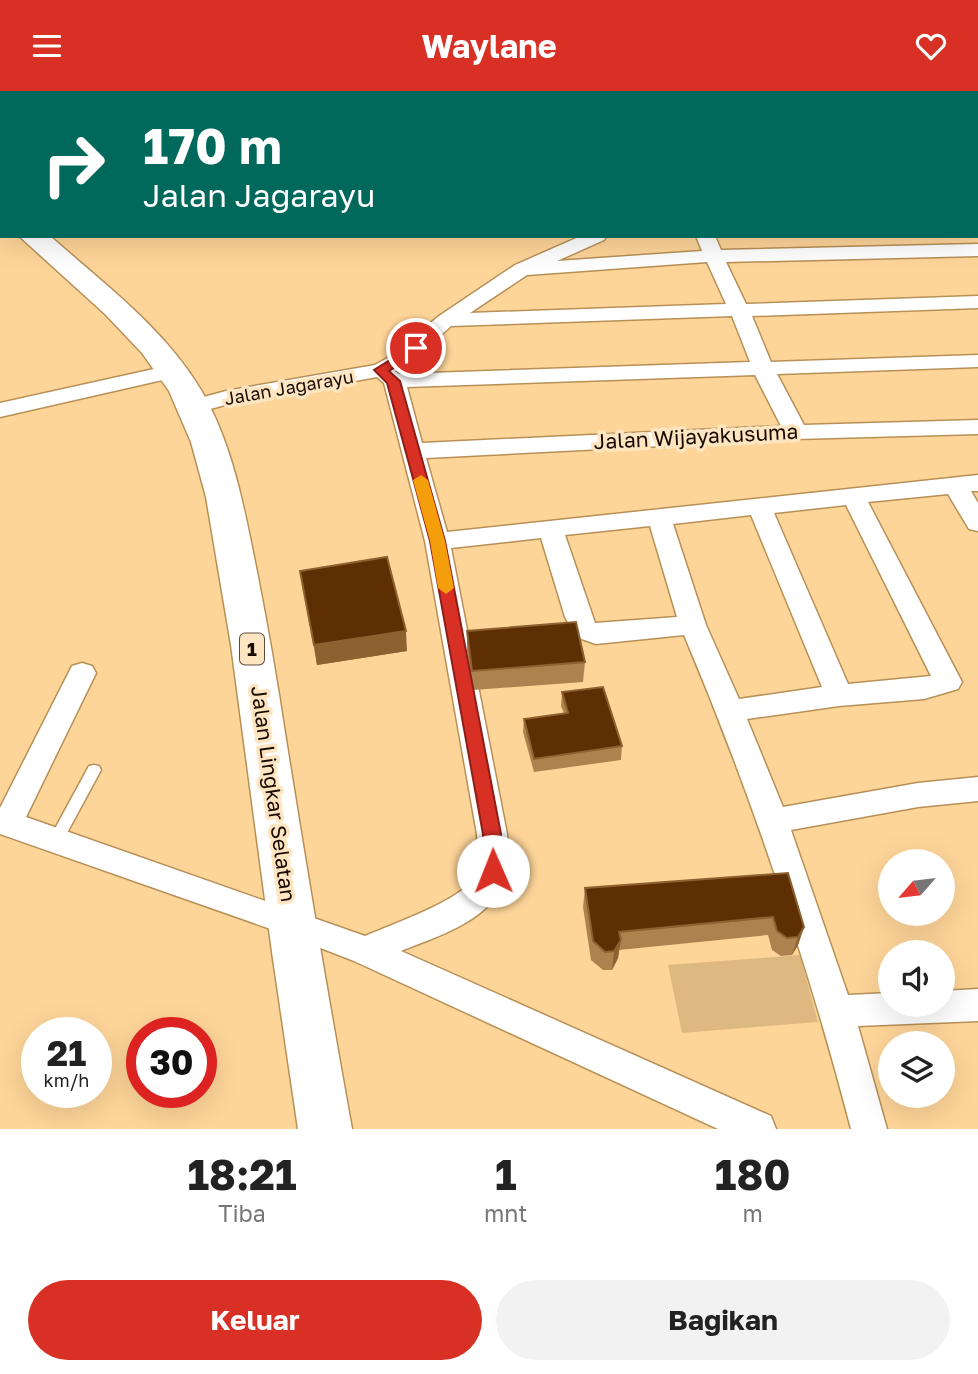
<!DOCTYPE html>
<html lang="id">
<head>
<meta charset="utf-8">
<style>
	:root { --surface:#fff; --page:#f2f2f2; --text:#222; --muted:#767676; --accent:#d93025 }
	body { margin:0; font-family:"Golos Text",sans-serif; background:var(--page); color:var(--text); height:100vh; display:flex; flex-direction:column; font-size:26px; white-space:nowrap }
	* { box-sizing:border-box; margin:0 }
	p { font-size:23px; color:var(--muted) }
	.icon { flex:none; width:38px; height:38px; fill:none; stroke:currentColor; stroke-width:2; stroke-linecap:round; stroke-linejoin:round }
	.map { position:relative; height:1038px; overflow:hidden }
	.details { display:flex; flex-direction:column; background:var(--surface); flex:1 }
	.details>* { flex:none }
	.hud { position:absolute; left:0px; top:0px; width:978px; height:147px; box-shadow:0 7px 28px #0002; background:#00695c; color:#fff; overflow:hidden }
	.needle { width:46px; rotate:242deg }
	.buttons { position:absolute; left:878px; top:758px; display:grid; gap:14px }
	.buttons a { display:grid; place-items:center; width:77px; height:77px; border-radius:50%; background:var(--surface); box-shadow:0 7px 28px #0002; font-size:35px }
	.speed { position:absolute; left:21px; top:926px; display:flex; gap:14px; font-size:35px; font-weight:700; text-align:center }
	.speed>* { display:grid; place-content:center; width:91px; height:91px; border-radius:50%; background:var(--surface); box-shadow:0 7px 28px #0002; line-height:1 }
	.speed small { font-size:18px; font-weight:400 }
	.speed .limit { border:10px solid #d22; background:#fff; color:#111 }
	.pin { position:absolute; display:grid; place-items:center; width:60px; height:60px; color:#fff; margin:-30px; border:4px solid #fff; border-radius:50%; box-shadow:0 2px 7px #0007 }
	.me { position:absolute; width:77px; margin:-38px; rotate:359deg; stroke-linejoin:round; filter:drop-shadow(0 0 5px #0008) }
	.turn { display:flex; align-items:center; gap:24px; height:147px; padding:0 28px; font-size:32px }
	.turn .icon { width:91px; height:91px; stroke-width:2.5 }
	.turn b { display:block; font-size:49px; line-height:60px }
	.eta { display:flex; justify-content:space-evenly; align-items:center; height:119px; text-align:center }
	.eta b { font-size:42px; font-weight:700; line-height:49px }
	.primary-button { display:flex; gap:14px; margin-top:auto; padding:14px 28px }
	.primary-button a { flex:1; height:80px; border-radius:42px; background:var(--accent); color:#fff; font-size:28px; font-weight:700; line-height:80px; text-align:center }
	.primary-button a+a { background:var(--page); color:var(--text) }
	header { display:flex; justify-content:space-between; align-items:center; height:91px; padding:0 28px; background:var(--accent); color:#fff; font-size:32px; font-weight:700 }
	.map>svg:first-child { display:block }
	.green { fill:#deb881 }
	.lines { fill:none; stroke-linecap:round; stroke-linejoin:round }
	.lane-casing { stroke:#b79057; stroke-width:3 }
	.street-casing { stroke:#b79057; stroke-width:3 }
	.highway-casing { stroke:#b79057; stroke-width:3 }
	.lane { fill:#fff; fill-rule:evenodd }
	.street { fill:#fff; fill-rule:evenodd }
	.highway { fill:#fff; fill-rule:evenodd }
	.wall { fill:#ae824e }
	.shaded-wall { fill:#8d6130 }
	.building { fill:#5d2f03; stroke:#8d6130; stroke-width:2 }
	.route { fill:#d93025; stroke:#8d1f18; stroke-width:2 }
	.slow { fill:#f59e0b }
	.labels { text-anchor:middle; stroke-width:7; stroke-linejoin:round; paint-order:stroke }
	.far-street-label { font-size:18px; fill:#1a0b00; stroke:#fee5c2 }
	.shield { fill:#fee5c2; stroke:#5e4c3a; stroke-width:2 }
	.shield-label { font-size:19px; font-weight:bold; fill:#1a0b00 }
	.street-label { font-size:21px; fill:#1a0b00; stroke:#fee5c2 }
</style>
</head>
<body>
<header><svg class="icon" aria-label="menu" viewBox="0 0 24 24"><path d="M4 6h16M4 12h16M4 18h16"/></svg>Waylane<svg class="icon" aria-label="heart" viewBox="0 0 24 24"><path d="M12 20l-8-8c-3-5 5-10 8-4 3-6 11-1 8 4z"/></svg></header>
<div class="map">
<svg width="978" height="1038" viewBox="0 0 978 1038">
	<rect width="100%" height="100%" fill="#fed599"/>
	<polygon class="green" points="800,864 818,931 682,942 668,874"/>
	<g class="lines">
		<g class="lane-casing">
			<g id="lane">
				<rect x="0" y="15" width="2" height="4"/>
				<rect x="0" y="57" width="2" height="4"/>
				<polygon points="94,674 99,675 101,679 61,753 56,755 51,753 49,749 51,745 89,675"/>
			</g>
		</g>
		<g class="street-casing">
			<g id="street">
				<polygon points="523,0 561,0 522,2"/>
				<polygon points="699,0 715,0 716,2 700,2"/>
				<polygon points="811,0 828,0 829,2 812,2"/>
				<polygon points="930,0 946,0 947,2 931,2"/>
				<rect x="976" y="39" width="2" height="11"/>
				<path d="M581 145H606L604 149 557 170 702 160 696 145H715L721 159 978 153V165L726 171 746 213 978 205V217L752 225 771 271 978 264V276L777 283 804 334 978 329V343L796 348 426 367 447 441 978 384V400H971L978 412V440L969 438 948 403 868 411 962 591 958 598 924 608 839 615 747 628 783 716 918 692 978 686V710L918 716 791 739 848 904 891 902V914H943V900L978 898V930L858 935 887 1038H851C807 869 752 705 684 544L596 553 576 546 565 526 541 447 451 457 507 743C508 757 510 773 505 787 493 829 438 845 401 860L771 1025 776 1038H718L354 870 282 842 0 743V717L72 575 82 572 92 575 96 582 26 726 365 845C388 835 465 808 474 786 480 774 477 756 477 743L425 450 384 292 377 286 228 313 193 323 185 321 182 316 185 311 226 300 375 274 391 265 439 225 515 174ZM707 171 726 213 470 222 527 184ZM732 225 750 271 399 283 395 280 407 275 451 235ZM755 284 781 335 422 352 407 296ZM846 414 931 585 848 593 774 422ZM751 424 822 596 739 608 706 534 673 433ZM650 435 677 526 595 532 565 444Z"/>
				<polygon points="172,274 180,275 183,280 180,285 0,326 0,312"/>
			</g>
		</g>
		<g class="highway-casing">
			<g id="highway">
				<rect x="0" y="104" width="2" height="18"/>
				<path d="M19 145H50C104 193 163 236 201 299 234 355 245 422 258 486 268 537 277 589 285 642 306 774 328 906 352 1038H298L272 861 231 554 206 406 191 351 169 300 142 262 105 223Z"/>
			</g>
		</g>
		<use href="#lane" class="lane"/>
		<use href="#street" class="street"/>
		<use href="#highway" class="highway"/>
	</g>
	<g class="wall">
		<polygon points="300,480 407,560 317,574"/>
		<polygon points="467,540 585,571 583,591 473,599 467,560"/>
		<polygon points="562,601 622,655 621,669 534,681 523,641 524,628 564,622 561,615"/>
		<polygon points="788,782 804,836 798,854 792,864 781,865 772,859 768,844 619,859 618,867 612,879 603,879 591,869 583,816 585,797"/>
	</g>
	<g class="shaded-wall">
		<polygon points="406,540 407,560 317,574 314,554"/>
		<polygon points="804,836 798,854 792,864 798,846"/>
		<polygon points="621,849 618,867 612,879 614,860"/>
	</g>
	<g class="building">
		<polygon points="387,466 406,540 314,554 300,480"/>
		<polygon points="576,531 585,571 472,580 467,540"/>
		<polygon points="603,596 622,655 534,668 524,628 568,622 562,601"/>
		<polygon points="788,782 804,836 798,846 787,847 777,840 773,826 619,841 621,849 614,860 605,861 593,850 585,797"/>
	</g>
	<polygon class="route" points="416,253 421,255 421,260 389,280 400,290 445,450 501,743 502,780 500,785 493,788 486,785 483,780 483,743 430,450 387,292 374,279"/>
	<polygon class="slow" points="421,384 428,389 445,450 454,497 446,503 438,497 430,450 413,389"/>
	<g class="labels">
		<g class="far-street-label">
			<text transform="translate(289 297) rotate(-10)" y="6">Jalan Jagarayu</text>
		</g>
		<rect class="shield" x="240" y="542.5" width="24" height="31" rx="5"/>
		<g class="shield-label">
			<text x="252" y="565">1</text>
		</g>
		<g class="street-label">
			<text transform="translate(696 346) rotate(-3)" y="7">Jalan Wijayakusuma</text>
			<text transform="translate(273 703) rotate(82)" y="7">Jalan Lingkar Selatan</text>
		</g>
	</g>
</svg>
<div class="buttons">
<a><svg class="needle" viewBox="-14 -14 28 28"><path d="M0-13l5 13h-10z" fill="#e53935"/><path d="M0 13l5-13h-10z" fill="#767676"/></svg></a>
<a><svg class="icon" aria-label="sound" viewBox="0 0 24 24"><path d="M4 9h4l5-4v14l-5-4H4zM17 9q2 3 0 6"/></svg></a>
<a><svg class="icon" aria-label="layers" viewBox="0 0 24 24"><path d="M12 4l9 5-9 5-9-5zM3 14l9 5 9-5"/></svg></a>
</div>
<div class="speed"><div>21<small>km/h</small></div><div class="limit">30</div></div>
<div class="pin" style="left:416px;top:257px;background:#d93025"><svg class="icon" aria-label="arrive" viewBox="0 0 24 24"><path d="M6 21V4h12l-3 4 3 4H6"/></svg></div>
<svg class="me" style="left:493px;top:780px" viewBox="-20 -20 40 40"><circle r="19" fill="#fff"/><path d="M0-13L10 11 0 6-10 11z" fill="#d93025"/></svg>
<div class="hud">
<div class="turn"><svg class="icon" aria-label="right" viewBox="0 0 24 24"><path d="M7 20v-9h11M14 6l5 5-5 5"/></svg><div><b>170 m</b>Jalan Jagarayu</div></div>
</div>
</div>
<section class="details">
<div class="eta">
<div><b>18:21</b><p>Tiba</p></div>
<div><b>1</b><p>mnt</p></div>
<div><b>180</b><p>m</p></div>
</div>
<div class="primary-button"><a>Keluar</a><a>Bagikan</a></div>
</section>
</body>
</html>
